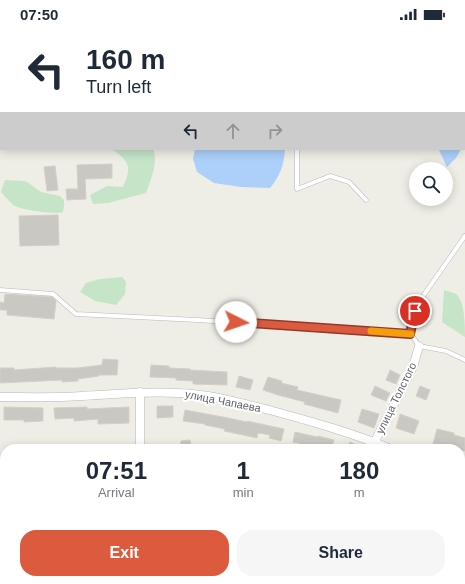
<!DOCTYPE html>
<html lang="en">
<head>
<meta charset="utf-8">
<style>
	:root { --surface:#fff; --page:#f6f6f7; --text:#1f2937; --muted:#747a83; --accent:#dc5b3f }
	body { margin:0; font-family:Helvetica,sans-serif; background:var(--page); color:var(--text); height:100vh; display:flex; flex-direction:column; font-size:15px; white-space:nowrap }
	* { box-sizing:border-box; margin:0 }
	p { font-size:13px; color:var(--muted) }
	.icon { flex:none; width:22px; height:22px; fill:none; stroke:currentColor; stroke-width:2; stroke-linecap:round; stroke-linejoin:round }
	.map { position:relative; flex:1; overflow:hidden }
	.panel { position:absolute; left:0px; top:416px; width:465px; height:140px; display:flex; flex-direction:column; background:var(--surface); border-radius:16px 16px 0 0; box-shadow:0 2px 10px #0003 }
	.panel>* { flex:none }
	.hud { position:absolute; left:0px; top:0px; width:465px; height:122px; box-shadow:0 2px 10px #0003; background:#fff; color:var(--text); overflow:hidden }
	.tools { position:absolute; left:409px; top:134px; display:grid; gap:8px }
	.tools a { display:grid; place-items:center; width:44px; height:44px; border-radius:50%; background:var(--surface); box-shadow:0 2px 10px #0003; font-size:20px }
	.pin { position:absolute; display:grid; place-items:center; width:34px; height:34px; color:#fff; margin:-17px; border:2px solid #fff; border-radius:50%; box-shadow:0 1px 4px #0007 }
	.me { position:absolute; width:44px; margin:-22px; rotate:94deg; stroke-linejoin:round; filter:drop-shadow(0 0 3px #0008) }
	.turn { display:flex; align-items:center; gap:14px; height:84px; padding:0 20px; font-size:18px }
	.turn .icon { width:52px; height:52px; stroke-width:2.5 }
	.turn b { display:block; font-size:28px; line-height:34px }
	.lanes { display:flex; align-items:center; height:38px; padding:0 20px; background:#0003; justify-content:center; gap:20px; direction:ltr }
	.lanes .off { opacity:.35 }
	.eta { display:flex; justify-content:space-evenly; align-items:center; height:68px; text-align:center }
	.eta b { font-size:24px; font-weight:700; line-height:28px }
	.action { display:flex; gap:8px; margin-top:auto; padding:8px 20px }
	.action a { flex:1; height:46px; border-radius:16px; background:var(--accent); color:#fff; font-size:16px; font-weight:700; line-height:46px; text-align:center }
	.action a+a { background:var(--page); color:var(--text) }
	.status { display:flex; justify-content:space-between; align-items:center; height:28px; padding:0 20px; background:var(--surface); direction:ltr }
	.status svg { height:11px; fill:currentColor }
	.map>svg:first-child { display:block }
	.green { fill:#c5e4c8 }
	.water { fill:#acd0f9 }
	.building { fill:#cac8c3; stroke:#d3d0c5 }
	.lines { fill:none; stroke-linecap:round; stroke-linejoin:round }
	.service-casing { stroke:#b6b8bc; stroke-width:5 }
	.minor-casing { stroke:#b6b8bc; stroke-width:9 }
	.service { stroke:#fff; stroke-width:4 }
	.minor { stroke:#fff; stroke-width:8 }
	.route-casing { stroke:#8f3b29; stroke-width:10 }
	.route { stroke:#dc5b3f; stroke-width:7 }
	.slow { stroke:#f59e0b; stroke-width:7 }
	.labels { text-anchor:middle; stroke-width:4; stroke-linejoin:round; paint-order:stroke }
	.street-label { font-size:11px; fill:#5e6065; stroke:#fff }
</style>
</head>
<body>
<div class="status"><b>07:50</b><svg viewBox="0 0 49 12"><path d="M0 12V9h3v3zM5 12V6h3v6zM10 12V3h3v9zM15 12V0h3v12zM26 1h20v11H26zM47 4h2v5h-2z"/></svg></div>
<div class="map">
<svg width="465" height="556" viewBox="0 0 465 556">
	<rect width="100%" height="100%" fill="#efeee6"/>
	<g class="green">
		<path d="M112 121H153C159 133 150 154 146 165L108 175 93 176 90 167 107 158 123 159C132 139 130 134 112 121Z"/>
		<path d="M5 152 23 153 27 154 41 164 60 168 64 172V177L63 184C55 187 23 182 15 178 10 175 5 168 1 164Z"/>
		<polygon points="122,249 126,254 125,266 116,277 95,273 80,264 86,255 100,251"/>
		<path d="M444 262C447 263 452 264 456 266 465 273 465 298 465 309L442 294Z"/>
	</g>
	<g class="water">
		<path d="M195 121H285C284 137 280 148 270 160L241 159 214 155 197 144 193 131Z"/>
		<polygon points="440,121 461,121 456,130 447,139 439,122"/>
	</g>
	<g class="building">
		<polygon points="112,136 112,150 85,151 86,171 67,172 66,161 78,161 77,137"/>
		<polygon points="55,138 58,162 47,163 44,139"/>
		<polygon points="58,187 59,217 20,218 19,188"/>
		<polygon points="5,266 52,269 56,273 54,291 7,287 7,282 0,282 0,274 4,275"/>
		<polygon points="103,331 118,332 117,347 99,347 99,348 78,351 78,353 62,354 62,352 0,355 0,340 14,340 14,342 56,339 56,340 77,340 102,337"/>
		<polygon points="151,337 169,338 169,340 190,341 190,342 227,344 227,357 193,356 193,353 176,352 176,350 150,349"/>
		<polygon points="390,342 400,347 396,356 386,352"/>
		<polygon points="239,348 253,352 250,362 236,359"/>
		<polygon points="268,349 282,353 281,355 298,359 297,362 341,372 338,385 304,376 305,374 278,367 263,362"/>
		<polygon points="375,358 390,365 386,373 371,367"/>
		<polygon points="420,358 430,362 426,372 416,368"/>
		<polygon points="157,378 173,378 173,389 157,390"/>
		<polygon points="4,379 43,380 43,393 24,394 24,392 4,392"/>
		<polygon points="87,379 87,381 129,379 129,395 98,396 98,391 74,393 74,390 55,391 54,380"/>
		<polygon points="362,381 379,386 374,400 358,394"/>
		<polygon points="185,382 223,389 247,394 247,393 284,401 281,413 269,410 270,407 258,405 257,410 224,403 225,401 205,397 205,396 183,393"/>
		<polygon points="400,386 419,393 414,406 396,400"/>
		<polygon points="437,401 454,405 454,407 465,410 465,423 433,416"/>
		<polygon points="295,404 317,409 318,408 334,412 331,421 325,421 293,414"/>
		<polygon points="190,412 191,421 180,421 181,413"/>
		<polygon points="350,414 365,421 346,421"/>
	</g>
	<g class="lines">
		<g class="service-casing">
			<g id="service">
				<polyline points="94,0 94,1"/>
				<polyline points="227,0 227,1"/>
				<polyline points="297,121 297,161 330,148 349,154 366,172"/>
				<polyline points="0,262 53,266 76,286 197,292 411,306 419,318 446,323 465,332"/>
				<polyline points="411,306 415,283 421,271 465,208"/>
			</g>
		</g>
		<g class="minor-casing">
			<g id="minor">
				<path d="M0 369C27 369 55 370 82 368 114 366 146 363 178 365 211 366 242 375 273 383 313 394 353 405 391 421"/>
				<polyline points="140,421 140,364"/>
				<polyline points="371,421 413,339 419,318"/>
				<polyline points="460,444 465,445"/>
				<polyline points="0,449 5,449"/>
				<polyline points="61,551 61,556"/>
				<polyline points="140,556 140,551"/>
				<polyline points="214,556 216,551"/>
				<polyline points="299,556 302,551"/>
				<polyline points="386,556 389,551"/>
			</g>
		</g>
		<use href="#service" class="service"/>
		<use href="#minor" class="minor"/>
	</g>
	<g class="lines">
		<g class="route-casing">
			<polyline id="route" points="236,294 410,306 415,283"/>
		</g>
		<use href="#route" class="route"/>
		<polyline class="slow" points="371,303 411,306"/>
	</g>
	<g class="labels">
		<g class="street-label">
			<text transform="translate(396 370) rotate(-64)" y="4">улица Толстого</text>
			<text transform="translate(223 373) rotate(11)" y="4">улица Чапаева</text>
		</g>
	</g>
</svg>
<div class="tools">
<a><svg class="icon" aria-label="search" viewBox="0 0 24 24"><circle cx="10" cy="10" r="6"/><path d="M15 15l6 6"/></svg></a>
</div>
<div class="pin" style="left:415px;top:283px;background:#d93025"><svg class="icon" aria-label="arrive" viewBox="0 0 24 24"><path d="M6 21V4h12l-3 4 3 4H6"/></svg></div>
<svg class="me" style="left:236px;top:294px" viewBox="-20 -20 40 40"><circle r="19" fill="#fff"/><path d="M0-13L10 11 0 6-10 11z" fill="#dc5b3f"/></svg>
<div class="hud">
<div class="turn"><svg class="icon" aria-label="left" viewBox="0 0 24 24"><path d="M17 20v-9H6M10 6l-5 5 5 5"/></svg><div><b>160 m</b>Turn left</div></div>
<div class="lanes"><svg class="icon" aria-label="left" viewBox="0 0 24 24"><path d="M17 20v-9H6M10 6l-5 5 5 5"/></svg><svg class="icon off" aria-label="ahead" viewBox="0 0 24 24"><path d="M12 20V5M6 11l6-6 6 6"/></svg><svg class="icon off" aria-label="right" viewBox="0 0 24 24"><path d="M7 20v-9h11M14 6l5 5-5 5"/></svg></div>
</div>
<section class="panel">
<div class="eta">
<div><b>07:51</b><p>Arrival</p></div>
<div><b>1</b><p>min</p></div>
<div><b>180</b><p>m</p></div>
</div>
<div class="action"><a>Exit</a><a>Share</a></div>
</section>
</div>
</body>
</html>
